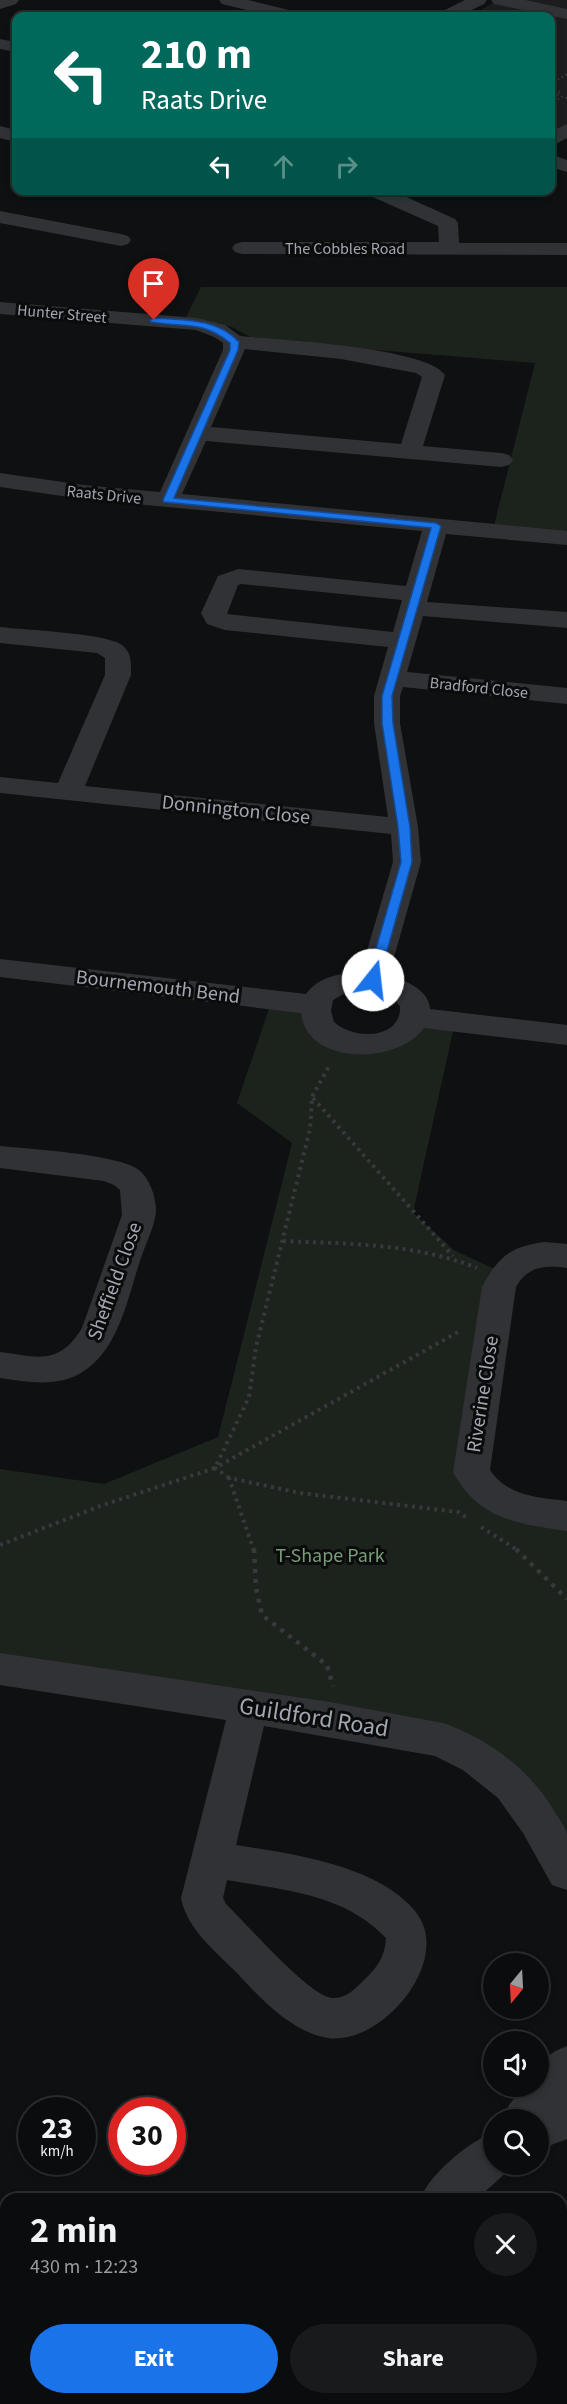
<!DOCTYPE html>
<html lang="en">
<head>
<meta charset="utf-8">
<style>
	:root { --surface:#0b0c0d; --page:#191a1b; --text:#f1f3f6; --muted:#9a9b9d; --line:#2b2c2e; --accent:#1a73e8 }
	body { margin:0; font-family:"Source Sans 3",sans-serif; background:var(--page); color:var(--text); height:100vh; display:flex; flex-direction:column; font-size:22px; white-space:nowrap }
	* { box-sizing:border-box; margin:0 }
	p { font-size:20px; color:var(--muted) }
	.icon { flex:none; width:33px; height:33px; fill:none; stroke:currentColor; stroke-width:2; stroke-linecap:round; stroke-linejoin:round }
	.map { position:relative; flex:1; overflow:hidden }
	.sheet { position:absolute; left:0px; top:2193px; width:567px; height:212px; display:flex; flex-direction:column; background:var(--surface); border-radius:18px 18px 0 0; box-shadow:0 3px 9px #0003,0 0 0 2px var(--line) }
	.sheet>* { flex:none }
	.banner { position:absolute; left:12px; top:12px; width:543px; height:183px; border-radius:12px; box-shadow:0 3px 9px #0003,0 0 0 2px var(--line); background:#00695c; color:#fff; overflow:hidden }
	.needle { width:39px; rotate:198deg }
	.controls { position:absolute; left:483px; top:1953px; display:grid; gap:12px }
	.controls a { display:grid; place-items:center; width:66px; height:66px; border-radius:50%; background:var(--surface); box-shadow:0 3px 9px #0003,0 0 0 2px var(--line); font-size:30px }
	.speed { position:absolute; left:18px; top:2097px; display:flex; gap:12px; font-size:30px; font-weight:700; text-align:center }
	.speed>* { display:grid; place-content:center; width:78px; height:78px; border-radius:50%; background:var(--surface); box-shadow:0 3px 9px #0003,0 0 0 2px var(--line); line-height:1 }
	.speed small { font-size:15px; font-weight:400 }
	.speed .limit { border:9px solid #d22; background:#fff; color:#111 }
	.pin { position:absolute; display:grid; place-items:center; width:51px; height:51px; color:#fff; margin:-62px -26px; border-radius:50% 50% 50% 0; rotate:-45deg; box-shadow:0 0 6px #0007 }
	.pin .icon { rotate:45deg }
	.me { position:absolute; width:66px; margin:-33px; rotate:16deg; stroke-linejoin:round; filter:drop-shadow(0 0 4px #0008) }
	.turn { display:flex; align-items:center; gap:21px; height:126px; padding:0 30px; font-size:27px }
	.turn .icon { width:78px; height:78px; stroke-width:2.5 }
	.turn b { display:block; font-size:42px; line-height:51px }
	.lanes { display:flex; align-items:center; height:57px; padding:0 30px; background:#0003; justify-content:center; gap:30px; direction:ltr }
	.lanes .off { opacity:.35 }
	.round { display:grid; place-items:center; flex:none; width:63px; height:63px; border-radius:32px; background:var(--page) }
	.overview { display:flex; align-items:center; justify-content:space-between; height:102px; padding:0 30px }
	h1 { font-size:36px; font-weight:700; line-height:45px }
	.primary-button { display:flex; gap:12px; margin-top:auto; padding:12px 30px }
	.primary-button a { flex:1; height:69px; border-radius:36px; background:var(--accent); color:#fff; font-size:24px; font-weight:700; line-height:69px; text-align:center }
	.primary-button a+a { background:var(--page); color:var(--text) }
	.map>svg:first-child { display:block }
	.built { fill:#1c1c1e }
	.green { fill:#1c231d }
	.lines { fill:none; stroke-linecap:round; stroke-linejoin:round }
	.path-far2 { stroke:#37393d; stroke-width:2; stroke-dasharray:1.5 3; stroke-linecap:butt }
	.path-far1 { stroke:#37393d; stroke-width:4; stroke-dasharray:3 4.5; stroke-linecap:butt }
	.path { stroke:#37393d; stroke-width:4.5; stroke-dasharray:4 6; stroke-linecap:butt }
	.minor { fill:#313236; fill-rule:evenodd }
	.route { fill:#1a73e8; stroke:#114b97; stroke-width:1.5 }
	.labels { text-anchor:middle; stroke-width:6; stroke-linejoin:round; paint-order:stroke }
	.far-street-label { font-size:16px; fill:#a1a7b1; stroke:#0b0b0c }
	.street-label { font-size:20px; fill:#a1a7b1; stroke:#0b0b0c }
	.park-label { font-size:20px; fill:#789c78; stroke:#0b0b0c }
	.near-street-label { font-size:24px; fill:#a1a7b1; stroke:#0b0b0c }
</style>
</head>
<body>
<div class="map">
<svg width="567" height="2404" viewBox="0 0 567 2404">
	<rect width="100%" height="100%" fill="#0f1011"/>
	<polygon class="built" points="498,0 567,0 567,139 551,134 550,16 471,16"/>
	<g class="green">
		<polygon points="201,287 567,287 567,536 493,529 535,363 256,340 232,327 186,317"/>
		<polygon points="272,1000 315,1005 344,1042 455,1022 413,1213 454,1250 505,1274 471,1472 567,1516 567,1872 477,1758 0,1669 0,1469 104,1484 218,1437 292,1143 237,1103"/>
	</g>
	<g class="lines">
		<g class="path-far2">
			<polyline points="550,84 567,74"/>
			<polyline points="550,89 561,92 556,95 567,98"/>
			<polyline points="550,104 562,97"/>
		</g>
		<g class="path-far1">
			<polyline points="313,1098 453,1256"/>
			<path d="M283 1241C349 1244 414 1243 477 1268"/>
			<polyline points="229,1478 215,1468 458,1332"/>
			<polyline points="481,1527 519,1551"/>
			<polyline points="0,1545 103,1505 215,1468 249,1397 256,1347 310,1129 312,1097 329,1066"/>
			<polyline points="254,1551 229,1478 300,1493 458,1512 469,1519"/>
		</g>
		<g class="path">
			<polyline points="254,1549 256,1588 262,1615 327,1665 333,1686"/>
			<polyline points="516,1549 567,1599"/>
		</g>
		<g class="minor">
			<polygon points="0,0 19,0 16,4 0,9"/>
			<polygon points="219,0 248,0 297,12 300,16 272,16 222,4"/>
			<polygon points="465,0 487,0 484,4 459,16 438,16 441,12"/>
			<polygon points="491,0 525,0 567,9 567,19 494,4"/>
			<polygon points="0,39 16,42 16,52 0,49"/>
			<polygon points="567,124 567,138 550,147 550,132"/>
			<polygon points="0,126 16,130 16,142 0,138"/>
			<polygon points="550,154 567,160 567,172 550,167"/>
			<polygon points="364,190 391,190 455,219 458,223 459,243 567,243 567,255 242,254 235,252 232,248 235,244 242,242 439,242 438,226 366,194"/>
			<polygon points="0,211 121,234 128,236 131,240 128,244 121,246 0,223"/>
			<path d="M0 302 197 318 225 325 240 336C278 340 426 347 445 375L423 446 501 453 509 455 513 460 509 465 501 467 206 441 182 494 567 531V545L446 534 427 602 567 612V628L423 616 407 672 567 688V704L403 687 400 696V723L418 827 421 862 389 975C405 981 429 989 430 1009L567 1025V1045L424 1028C399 1064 307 1067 301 1013L0 977V959L306 994C318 977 341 973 361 971L393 862 391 834 0 793V777L58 783 105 675V658L97 653 0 643V627C24 630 106 633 122 645 132 653 131 663 131 675L85 786 388 817 374 723V696L388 647 225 630 207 624 201 613 218 576 238 569 406 586 422 531 83 499 0 487V473L83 485 160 492 223 350V343L214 337 196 330 0 314ZM245 349 341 359 416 373 422 377 401 444 211 427ZM241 584 402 600 393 632 227 614 238 585ZM370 990 391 997 400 1006C402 1040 353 1040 334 1022L331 1011 333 1000 347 992Z"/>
			<path d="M0 1146C29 1149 118 1154 139 1170 150 1179 156 1197 156 1211 155 1225 147 1241 142 1255 129 1292 120 1348 84 1371 59 1388 28 1382 0 1378V1352C38 1357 59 1366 82 1328L122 1215 120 1190 114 1185 104 1181 0 1168Z"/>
			<path d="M545 1242 567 1244V1268C545 1265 528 1266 516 1287L490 1470C507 1496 539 1498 567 1501V1531C518 1524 478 1519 453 1472L482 1287C498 1257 511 1246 545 1242Z"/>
			<path d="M0 1653 330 1702 443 1723C489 1739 532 1771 556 1814 560 1820 566 1828 567 1835 567 1852 567 1873 567 1890L552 1885 523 1833 498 1798 463 1770 435 1756 264 1726 236 1845C292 1854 377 1865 415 1911 455 1959 382 2046 328 2038 291 2032 261 1999 237 1973 215 1951 187 1929 181 1898L226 1720 0 1685ZM227 1880C284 1890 345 1894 386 1938 385 1957 377 1968 363 1981 354 1990 345 1999 332 1998 309 1996 245 1922 226 1904L223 1898Z"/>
			<path d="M567 2046V2139L538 2150V2120H503L509 2105 524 2086H538C538 2062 544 2055 567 2046Z"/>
			<path d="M494 2132V2164H512L510 2169 477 2199H420C431 2173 467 2143 494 2132Z"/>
			<polygon points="219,2398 268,2398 266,2404 217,2404"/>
		</g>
	</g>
	<path class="route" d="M154 318C184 320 217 318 239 342L238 350 174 498 436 523 441 526 392 696 393 723 410 827 412 862 378 983 373 984 367 980 401 862 398 827 382 723V696L431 528 164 502 163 500 230 350V343C202 320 184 328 151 322L150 320Z"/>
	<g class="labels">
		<g class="far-street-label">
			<text x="345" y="254">The Cobbles Road</text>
			<text transform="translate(62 313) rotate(5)" y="6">Hunter Street</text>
			<text transform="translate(104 494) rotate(6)" y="6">Raats Drive</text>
			<text transform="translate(479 687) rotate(6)" y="6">Bradford Close</text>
		</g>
		<g class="street-label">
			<text transform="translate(236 809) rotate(6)" y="7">Donnington Close</text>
			<text transform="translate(158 986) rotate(7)" y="7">Bournemouth Bend</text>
			<text transform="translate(114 1281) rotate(-70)" y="7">Sheffield Close</text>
			<text transform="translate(482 1394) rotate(-81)" y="7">Riverine Close</text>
		</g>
		<g class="park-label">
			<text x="330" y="1562">T-Shape Park</text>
		</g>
		<g class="near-street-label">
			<text transform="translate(314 1717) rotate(9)" y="8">Guildford Road</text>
		</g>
	</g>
</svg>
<div class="controls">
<a><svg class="needle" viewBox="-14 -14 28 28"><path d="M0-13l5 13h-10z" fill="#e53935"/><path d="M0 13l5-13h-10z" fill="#9a9b9d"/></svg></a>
<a><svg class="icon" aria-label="sound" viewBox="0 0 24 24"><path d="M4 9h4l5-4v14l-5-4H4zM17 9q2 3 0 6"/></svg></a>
<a><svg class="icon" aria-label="search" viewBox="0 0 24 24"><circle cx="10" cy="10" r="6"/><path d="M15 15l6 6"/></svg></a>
</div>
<div class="speed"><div>23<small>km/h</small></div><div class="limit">30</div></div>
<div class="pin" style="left:154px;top:320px;background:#d93025"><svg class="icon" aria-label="arrive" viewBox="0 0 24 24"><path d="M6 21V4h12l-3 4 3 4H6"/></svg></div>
<svg class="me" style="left:373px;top:980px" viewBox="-20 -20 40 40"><circle r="19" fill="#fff"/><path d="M0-13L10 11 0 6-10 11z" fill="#1a73e8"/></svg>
<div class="banner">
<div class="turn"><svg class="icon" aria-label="left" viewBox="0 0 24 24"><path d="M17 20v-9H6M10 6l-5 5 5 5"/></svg><div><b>210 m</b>Raats Drive</div></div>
<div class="lanes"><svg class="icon" aria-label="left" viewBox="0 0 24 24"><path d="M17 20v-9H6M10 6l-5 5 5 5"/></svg><svg class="icon off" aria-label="ahead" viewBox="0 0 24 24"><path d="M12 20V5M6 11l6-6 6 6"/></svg><svg class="icon off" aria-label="right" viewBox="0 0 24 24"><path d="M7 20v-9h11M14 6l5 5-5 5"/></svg></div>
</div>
<section class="sheet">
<div class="overview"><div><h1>2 min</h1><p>430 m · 12:23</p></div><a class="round"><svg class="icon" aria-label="close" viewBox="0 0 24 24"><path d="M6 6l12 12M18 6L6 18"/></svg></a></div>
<div class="primary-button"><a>Exit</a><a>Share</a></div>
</section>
</div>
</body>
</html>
